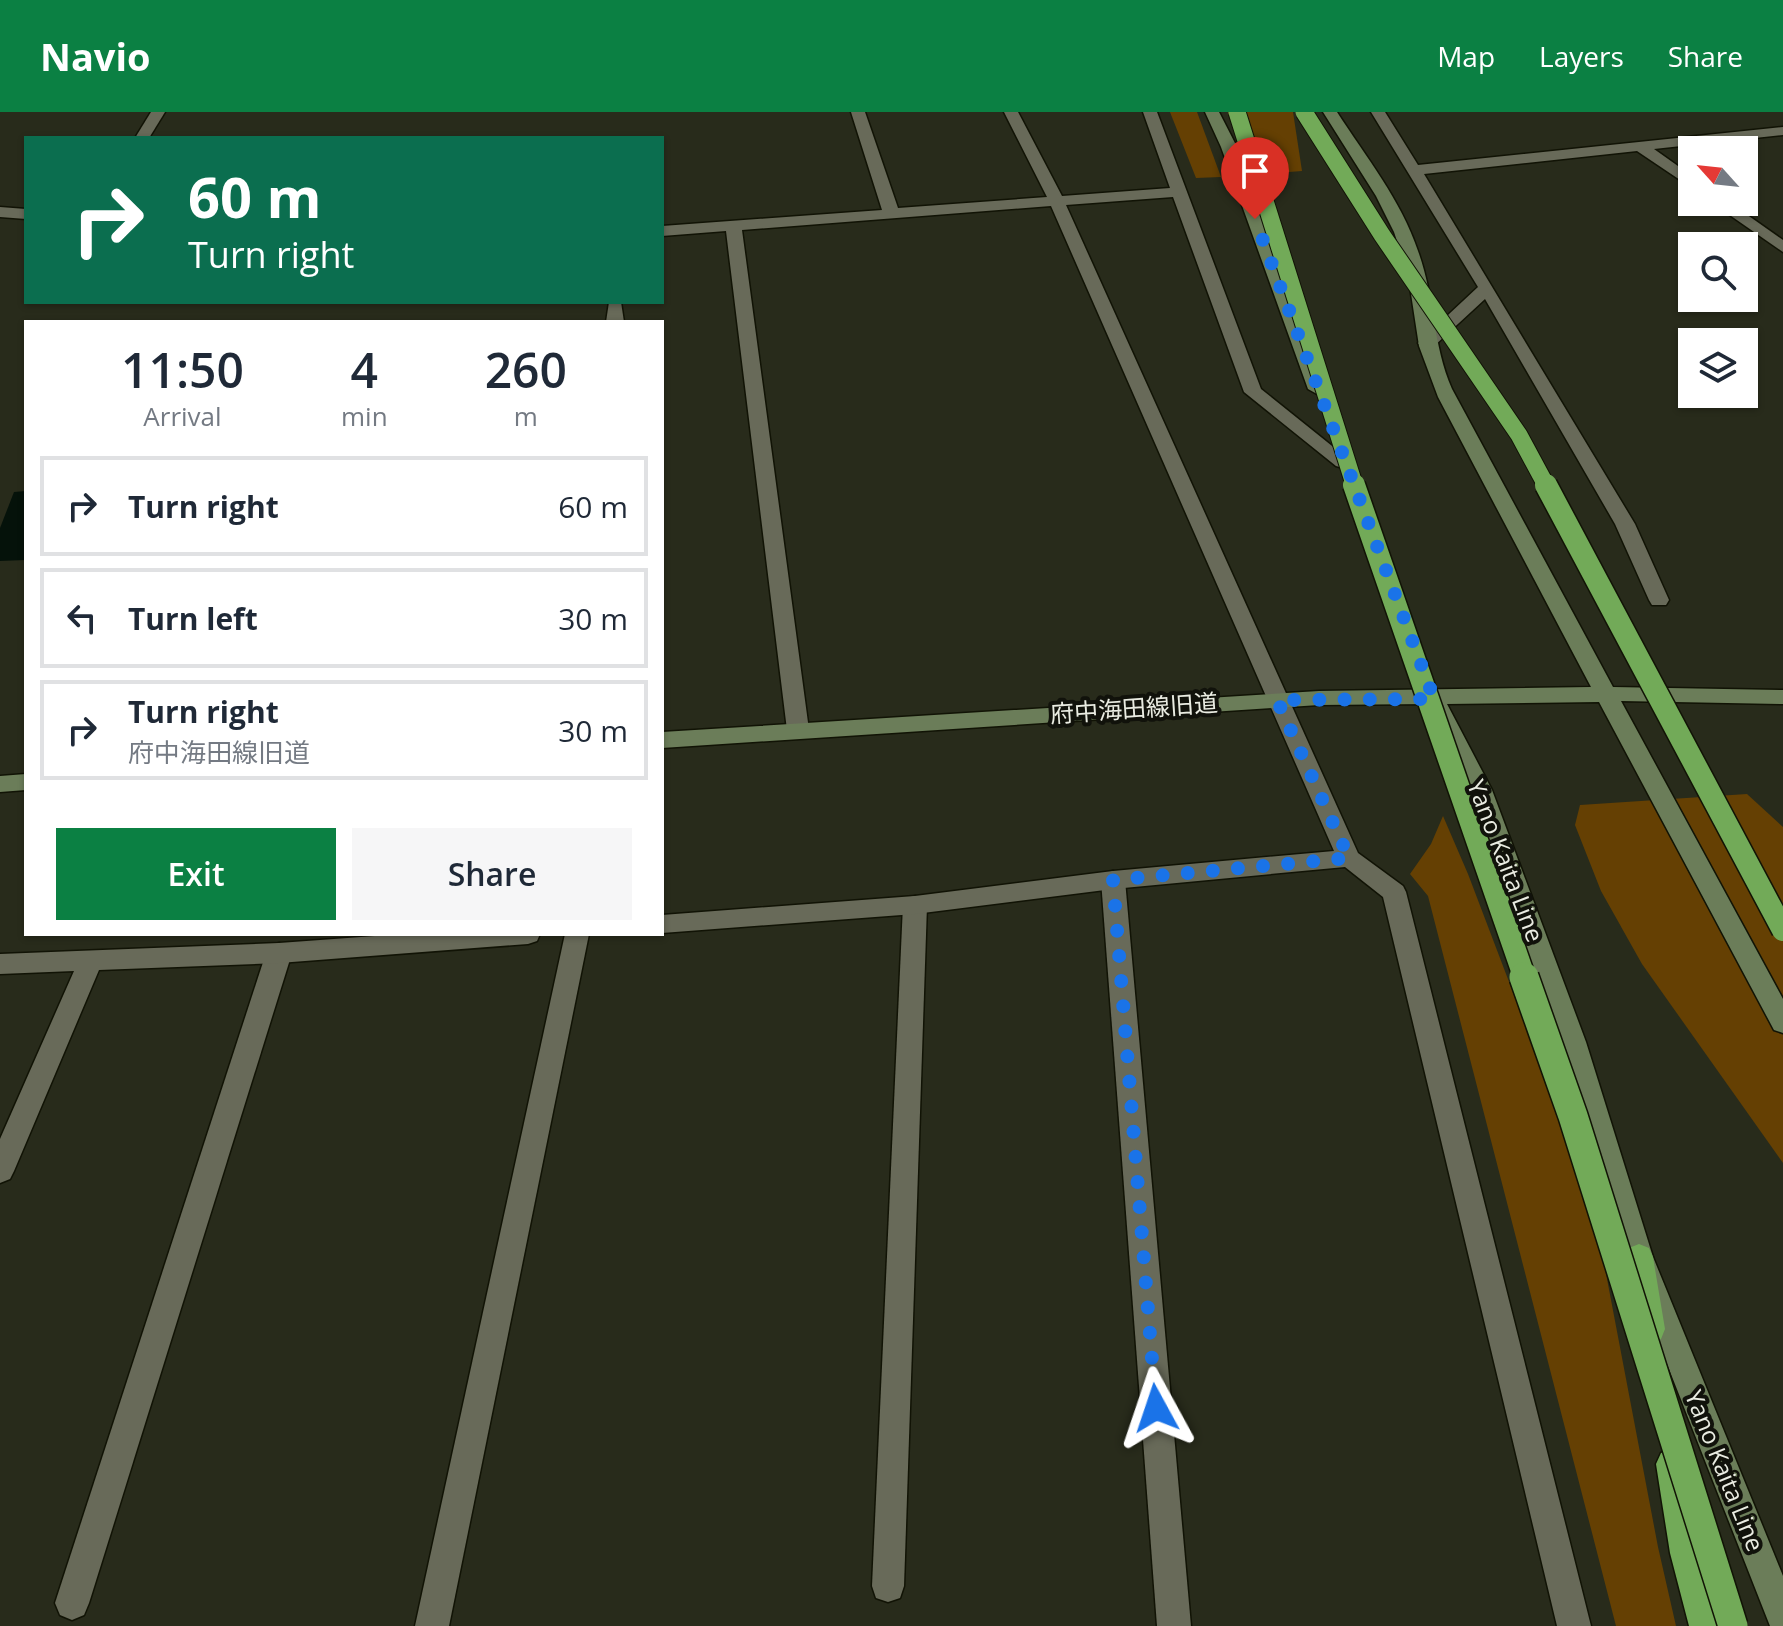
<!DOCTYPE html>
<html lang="en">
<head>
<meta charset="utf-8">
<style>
	:root { --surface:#fff; --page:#f6f6f7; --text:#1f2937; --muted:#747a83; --line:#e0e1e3; --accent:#0b8043 }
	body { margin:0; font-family:"Open Sans","Noto Sans JP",sans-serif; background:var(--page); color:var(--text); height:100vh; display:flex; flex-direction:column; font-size:30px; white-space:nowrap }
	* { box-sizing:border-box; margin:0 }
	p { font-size:26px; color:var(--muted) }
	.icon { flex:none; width:44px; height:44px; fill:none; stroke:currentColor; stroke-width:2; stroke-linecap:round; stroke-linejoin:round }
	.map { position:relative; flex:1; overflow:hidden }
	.drawer { position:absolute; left:24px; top:208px; width:640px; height:616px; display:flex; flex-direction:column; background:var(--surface); border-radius:0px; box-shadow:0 2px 6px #0004 }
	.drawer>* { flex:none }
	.banner { position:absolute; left:24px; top:24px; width:640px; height:168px; border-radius:0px; box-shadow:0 2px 6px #0004; background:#0b6e4f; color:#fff; overflow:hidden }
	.needle { width:52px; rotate:297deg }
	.controls { position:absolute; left:1678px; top:24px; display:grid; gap:16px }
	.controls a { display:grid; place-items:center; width:80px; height:80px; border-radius:0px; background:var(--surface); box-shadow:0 2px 6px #0004; font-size:40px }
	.pin { position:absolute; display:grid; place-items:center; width:68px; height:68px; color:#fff; margin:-82px -34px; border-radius:50% 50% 50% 0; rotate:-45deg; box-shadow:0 0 8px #0007 }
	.pin .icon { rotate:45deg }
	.me { position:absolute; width:88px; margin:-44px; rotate:355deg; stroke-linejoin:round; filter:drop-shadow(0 0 6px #0008) }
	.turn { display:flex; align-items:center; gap:28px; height:168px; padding:0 32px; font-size:36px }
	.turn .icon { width:104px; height:104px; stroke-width:2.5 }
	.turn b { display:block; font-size:56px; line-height:68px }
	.eta { display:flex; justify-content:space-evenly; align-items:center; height:136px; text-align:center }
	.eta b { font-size:48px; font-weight:600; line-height:56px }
	.action { display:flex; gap:16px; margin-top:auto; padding:16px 32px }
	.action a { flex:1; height:92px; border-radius:0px; background:var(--accent); color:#fff; font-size:32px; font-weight:600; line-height:92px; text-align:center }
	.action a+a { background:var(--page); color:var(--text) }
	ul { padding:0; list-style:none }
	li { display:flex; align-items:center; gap:24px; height:100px; margin:0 16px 12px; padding:0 16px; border:4px solid var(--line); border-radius:0px }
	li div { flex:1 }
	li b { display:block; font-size:30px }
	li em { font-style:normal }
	header { display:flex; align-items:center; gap:48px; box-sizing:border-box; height:112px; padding:0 40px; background:var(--accent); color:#fff }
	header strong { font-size:38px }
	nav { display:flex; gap:44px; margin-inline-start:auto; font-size:28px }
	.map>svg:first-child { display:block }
	.green { fill:#654003 }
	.water { fill:#05120a }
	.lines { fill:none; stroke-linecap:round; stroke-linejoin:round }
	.lane-casing { stroke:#111305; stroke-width:3 }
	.street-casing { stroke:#111305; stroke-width:3 }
	.secondary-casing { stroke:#111305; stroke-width:3 }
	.highway-casing { stroke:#111305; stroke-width:3 }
	.lane { fill:#686a59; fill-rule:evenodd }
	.street { fill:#686a59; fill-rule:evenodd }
	.secondary { fill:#6b7d59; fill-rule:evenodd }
	.highway { fill:#72aa58; fill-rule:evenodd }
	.highway-bridge-far2-casing { stroke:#111305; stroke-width:19; stroke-linecap:butt }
	.highway-bridge-far1-casing { stroke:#111305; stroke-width:25; stroke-linecap:butt }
	.highway-bridge-casing { stroke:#111305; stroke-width:32; stroke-linecap:butt }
	.highway-bridge-far2 { stroke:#72aa58; stroke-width:17 }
	.highway-bridge-far1 { stroke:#72aa58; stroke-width:22 }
	.highway-bridge { stroke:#72aa58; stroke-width:29 }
	.route { stroke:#1a73e8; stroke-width:14; stroke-dasharray:0 25.2 }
	.labels { text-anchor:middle; stroke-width:8; stroke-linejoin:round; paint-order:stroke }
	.street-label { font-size:24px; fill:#eaece2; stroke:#11120b }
</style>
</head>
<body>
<header>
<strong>Navio</strong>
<nav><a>Map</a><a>Layers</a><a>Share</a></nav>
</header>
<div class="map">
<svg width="1783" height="1514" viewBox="0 0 1783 1514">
	<rect width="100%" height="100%" fill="#282b1b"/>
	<g class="green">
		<polygon points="1170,0 1197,0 1221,65 1196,66"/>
		<polygon points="1228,0 1293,0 1302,59 1250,63"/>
		<polygon points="1747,682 1783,715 1783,1051 1642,852 1601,779 1575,713 1580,693"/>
		<polygon points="1443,704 1468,762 1592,1088 1658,1435 1676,1514 1616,1514 1428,784 1410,762 1431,732"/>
	</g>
	<polygon class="water" points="26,379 26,448 0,449 0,416 14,380"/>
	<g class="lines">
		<g class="lane-casing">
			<g id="lane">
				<polygon points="151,0 165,0 149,26 135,26"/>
				<polygon points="609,190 621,190 624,210 606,210"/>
				<polygon points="1113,759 1122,762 1125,768 1191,1514 1157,1514 1101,768 1104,762"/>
				<polygon points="915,784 924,786 927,793 904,1474 900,1486 888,1490 876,1486 872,1474 903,793 906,786"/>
				<polygon points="279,831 288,834 292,841 89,1491 84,1503 72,1508 60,1503 55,1491 266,841 270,834"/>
			</g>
		</g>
		<g class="street-casing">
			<g id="street">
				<polygon points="851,0 865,0 898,96 1047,85 1004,0 1018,0 1062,84 1170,76 1143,0 1157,0 1261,277 1352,350 1343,356 1336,354 1244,280 1173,85 1066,93 1358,741 1403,774 1406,780 1591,1514 1557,1514 1383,785 1345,755 1113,777 915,802 662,821 662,803 915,784 1113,759 1334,739 1051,94 742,118 809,618 806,623 790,623 787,618 726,119 662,124 662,114 882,98"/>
				<polygon points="1371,0 1385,0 1418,53 1783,15 1783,23 1654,37 1692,64 1692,76 1637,39 1424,62 1635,412 1669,488 1666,493 1652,493 1649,488 1615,412 1485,187 1433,235 1421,235 1418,231 1478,175"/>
				<polygon points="1711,90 1729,90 1783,128 1783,140"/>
				<polygon points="0,95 26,97 26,107 0,105"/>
				<polygon points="402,822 540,822 537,829 528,832 279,851 99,858 14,1059 10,1067 0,1071 0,1027 74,859 0,862 0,842 279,831"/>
				<polygon points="565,822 589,822 449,1514 415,1514"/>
			</g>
		</g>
		<g class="secondary-casing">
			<g id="secondary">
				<polygon points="1205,0 1219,0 1237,35 1326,277 1323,281 1317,282 1308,277 1221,35"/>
				<path d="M1323 0H1337C1366 45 1401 88 1418 139 1435 185 1432 231 1452 277L1613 575 1783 578V592L1621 589 1783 887V921L1774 918 1599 590 1447 592 1492 678 1586 930 1653 1145 1783 1464V1514H1770L1625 1145 1560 930 1468 678 1427 595 1429 592 1319 593 662 636V620L1319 579 1591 575 1438 285 1419 234 1408 162 1394 120 1376 84Z"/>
				<polygon points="26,662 26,678 0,680 0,664"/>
			</g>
		</g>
		<g class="highway-casing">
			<g id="highway">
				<polygon points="1639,1132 1649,1136 1653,1145 1665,1217 1661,1227 1650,1231 1639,1227 1635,1217 1625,1145 1629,1136"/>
				<polygon points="1672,1337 1683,1341 1688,1352 1702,1441 1723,1514 1689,1514 1670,1441 1656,1352 1661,1341"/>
			</g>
		</g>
		<use href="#lane" class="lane"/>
		<use href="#street" class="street"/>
		<use href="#secondary" class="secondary"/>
		<use href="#highway" class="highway"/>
		<g class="highway-bridge-far2-casing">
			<g id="highway-bridge-far2">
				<polyline points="1237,0 1355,375"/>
				<polyline points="1304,0 1382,123 1519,323 1547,375"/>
			</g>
		</g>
		<g class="highway-bridge-far1-casing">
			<g id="highway-bridge-far1">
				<polyline points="1354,373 1525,867"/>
				<polyline points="1546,373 1783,818"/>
			</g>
		</g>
		<g class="highway-bridge-casing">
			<polyline id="highway-bridge" points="1524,865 1573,1004 1733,1514"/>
		</g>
		<use href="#highway-bridge-far2" class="highway-bridge-far2"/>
		<use href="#highway-bridge-far1" class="highway-bridge-far1"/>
		<use href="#highway-bridge" class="highway-bridge"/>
	</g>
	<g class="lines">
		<polyline class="route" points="1156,1296 1113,768 1349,746 1277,588 1434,587 1255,107"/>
	</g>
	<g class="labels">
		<g class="street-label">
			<text transform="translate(1134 597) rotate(-4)" y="8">府中海田線旧道</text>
			<text transform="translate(1505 749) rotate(69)" y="8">Yano Kaita Line</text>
			<text transform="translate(1724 1359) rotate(68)" y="8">Yano Kaita Line</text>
		</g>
	</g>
</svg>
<div class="controls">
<a><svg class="needle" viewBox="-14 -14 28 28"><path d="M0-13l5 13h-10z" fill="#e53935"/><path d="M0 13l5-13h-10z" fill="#747a83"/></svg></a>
<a><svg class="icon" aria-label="search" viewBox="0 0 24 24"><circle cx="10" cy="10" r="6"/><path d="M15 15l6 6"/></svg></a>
<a><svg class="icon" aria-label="layers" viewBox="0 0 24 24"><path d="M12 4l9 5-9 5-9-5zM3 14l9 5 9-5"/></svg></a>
</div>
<div class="pin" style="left:1255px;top:107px;background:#d93025"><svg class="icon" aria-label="arrive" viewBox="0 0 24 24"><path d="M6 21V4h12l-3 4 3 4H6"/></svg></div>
<svg class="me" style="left:1156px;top:1296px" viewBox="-20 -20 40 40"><path d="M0-17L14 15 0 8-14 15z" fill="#1a73e8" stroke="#fff" stroke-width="4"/></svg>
<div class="banner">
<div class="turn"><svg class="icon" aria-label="right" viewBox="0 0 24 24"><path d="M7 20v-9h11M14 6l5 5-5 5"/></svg><div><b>60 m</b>Turn right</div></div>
</div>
<section class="drawer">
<div class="eta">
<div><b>11:50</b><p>Arrival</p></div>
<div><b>4</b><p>min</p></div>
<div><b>260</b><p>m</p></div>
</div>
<ul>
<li><svg class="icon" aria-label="right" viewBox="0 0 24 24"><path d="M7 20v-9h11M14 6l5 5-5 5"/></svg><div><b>Turn right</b></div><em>60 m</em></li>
<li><svg class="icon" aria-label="left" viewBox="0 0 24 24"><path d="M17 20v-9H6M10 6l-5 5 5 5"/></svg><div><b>Turn left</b></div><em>30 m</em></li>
<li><svg class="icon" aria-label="right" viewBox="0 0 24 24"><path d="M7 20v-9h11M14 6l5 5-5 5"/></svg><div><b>Turn right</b><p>府中海田線旧道</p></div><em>30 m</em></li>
</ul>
<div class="action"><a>Exit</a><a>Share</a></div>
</section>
</div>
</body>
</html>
